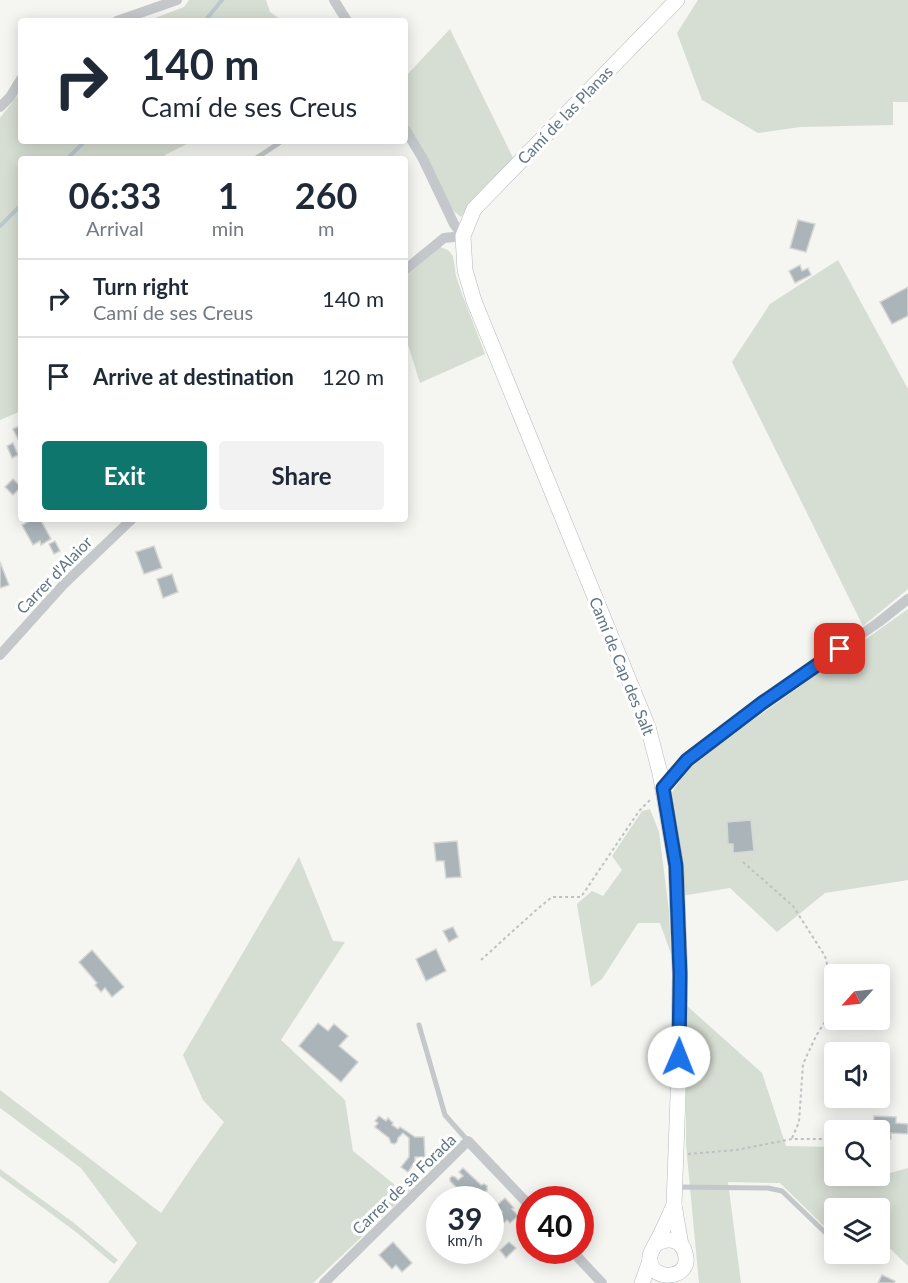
<!DOCTYPE html>
<html lang="en">
<head>
<meta charset="utf-8">
<style>
	:root { --surface:#fff; --page:#f2f2f3; --text:#1f2937; --muted:#747a83; --line:#e0e1e3; --accent:#0f766e }
	body { margin:0; font-family:Lato,sans-serif; background:var(--page); color:var(--text); height:100vh; display:flex; flex-direction:column; font-size:22px; white-space:nowrap }
	* { box-sizing:border-box; margin:0 }
	p { font-size:20px; color:var(--muted) }
	.icon { flex:none; width:33px; height:33px; fill:none; stroke:currentColor; stroke-width:2; stroke-linecap:round; stroke-linejoin:round }
	.map { position:relative; flex:1; overflow:hidden }
	.panel { position:absolute; left:18px; top:156px; width:390px; height:366px; display:flex; flex-direction:column; background:var(--surface); border-radius:6px; box-shadow:0 3px 15px #0003 }
	.panel>* { flex:none }
	.top-card { position:absolute; left:18px; top:18px; width:390px; height:126px; border-radius:6px; box-shadow:0 3px 15px #0003; background:#fff; color:var(--text); overflow:hidden }
	.needle { width:39px; rotate:243deg }
	.tools { position:absolute; left:824px; top:964px; display:grid; gap:12px }
	.tools a { display:grid; place-items:center; width:66px; height:66px; border-radius:6px; background:var(--surface); box-shadow:0 3px 15px #0003; font-size:30px }
	.speed { position:absolute; left:426px; top:1186px; display:flex; gap:12px; font-size:30px; font-weight:700; text-align:center }
	.speed>* { display:grid; place-content:center; width:78px; height:78px; border-radius:50%; background:var(--surface); box-shadow:0 3px 15px #0003; line-height:1 }
	.speed small { font-size:15px; font-weight:400 }
	.speed .limit { border:9px solid #d22; background:#fff; color:#111 }
	.pin { position:absolute; display:grid; place-items:center; width:51px; height:51px; color:#fff; margin:-26px; border-radius:12px; box-shadow:0 3px 9px #0006 }
	.me { position:absolute; width:66px; margin:-33px; rotate:1deg; stroke-linejoin:round; filter:drop-shadow(0 0 4px #0008) }
	.turn { display:flex; align-items:center; gap:21px; height:126px; padding:0 24px; font-size:27px }
	.turn .icon { width:78px; height:78px; stroke-width:2.5 }
	.turn b { display:block; font-size:42px; line-height:51px }
	.eta { display:flex; justify-content:space-evenly; align-items:center; height:102px; text-align:center }
	.eta b { font-size:36px; font-weight:700; line-height:42px }
	.primary-button { display:flex; gap:12px; margin-top:auto; padding:12px 24px }
	.primary-button a { flex:1; height:69px; border-radius:6px; background:var(--accent); color:#fff; font-size:24px; font-weight:700; line-height:69px; text-align:center }
	.primary-button a+a { background:var(--page); color:var(--text) }
	ul { padding:0; list-style:none }
	li { display:flex; align-items:center; gap:18px; height:78px; padding:0 24px; border-top:2px solid var(--line) }
	li div { flex:1 }
	li b { display:block; font-size:22px }
	li em { font-style:normal }
	.map>svg:first-child { display:block }
	.green { fill:#d6ddd2 }
	.lines { fill:none; stroke-linecap:round; stroke-linejoin:round }
	.stream { stroke:#bbc8cc; stroke-width:4 }
	.building { fill:#abb4b9; stroke:#d6d6d4; stroke-width:1.5 }
	.secondary-casing { stroke:#b4babe; stroke-width:16 }
	.path { stroke:#bec0c2; stroke-width:2; stroke-dasharray:3 3; stroke-linecap:butt }
	.lane { stroke:#c4c8cb; stroke-width:5 }
	.street { stroke:#c4c8cb; stroke-width:10 }
	.secondary { stroke:#fff; stroke-width:15 }
	.route-casing { stroke:#114b97; stroke-width:15 }
	.route { stroke:#1a73e8; stroke-width:10 }
	.labels { text-anchor:middle; stroke-width:6; stroke-linejoin:round; paint-order:stroke }
	.street-label { font-size:16px; fill:#627584; stroke:#fff }
</style>
</head>
<body>
<div class="map">
<svg width="908" height="1283" viewBox="0 0 908 1283">
	<rect width="100%" height="100%" fill="#f5f5f1"/>
	<g class="green">
		<polygon points="189,0 266,0 270,12 280,19 280,21 147,21 184,7"/>
		<polygon points="698,0 908,0 908,102 893,102 893,125 800,127 758,133 702,100 677,33"/>
		<polygon points="450,29 513,158 475,197 461,217 449,207 422,150 405,120 405,77"/>
		<polygon points="21,91 21,141 193,141 165,155 165,159 21,159 21,411 0,420 0,118"/>
		<polygon points="440,247 448,250 453,256 456,276 462,294 485,354 420,383 405,335 405,277"/>
		<polygon points="838,260 908,389 908,589 863,626 732,362 770,304"/>
		<polygon points="908,609 908,880 825,893 777,932 730,888 681,896 669,797 690,765"/>
		<polygon points="650,809 659,832 669,911 671,954 660,923 638,923 602,979 591,987 577,904 592,891 603,896 622,870 612,856 642,811"/>
		<polygon points="299,857 333,941 345,942 281,1040 345,1100 353,1151 395,1185 414,1187 313,1283 108,1283 137,1243 81,1168 0,1108 0,1090 161,1213 194,1164 224,1122 203,1100 183,1055"/>
		<polygon points="686,1005 762,1073 786,1146 834,1147 834,1176 879,1176 908,1168 908,1266 879,1238 879,1209 834,1209 834,1236 780,1183 728,1182 741,1283 699,1283 686,1145"/>
		<polygon points="0,1169 74,1223 118,1260 114,1264 76,1232 0,1176"/>
	</g>
	<g class="lines">
		<g class="stream">
			<polyline points="205,21 222,0"/>
			<polyline points="67,159 85,141"/>
			<polyline points="0,226 21,205"/>
		</g>
	</g>
	<g class="building">
		<polygon points="798,220 815,224 806,252 790,248"/>
		<polygon points="800,265 802,271 808,268 811,275 795,283 789,271"/>
		<polygon points="908,287 908,316 892,324 880,302"/>
		<polygon points="21,425 21,445 13,429"/>
		<polygon points="13,443 18,455 12,458 7,446"/>
		<polygon points="13,479 21,487 13,495 5,487"/>
		<polygon points="33,519 40,519 51,539 41,545 40,541 33,545 22,525"/>
		<polygon points="55,541 60,551 54,554 49,544"/>
		<polygon points="154,546 162,568 144,574 136,552"/>
		<polygon points="0,562 9,585 0,588"/>
		<polygon points="172,574 178,592 163,598 157,579"/>
		<polygon points="751,820 754,851 733,853 733,844 728,844 727,822"/>
		<polygon points="457,841 461,877 446,878 444,861 436,861 434,843"/>
		<polygon points="453,927 458,937 449,942 443,931"/>
		<polygon points="436,949 446,971 426,981 416,959"/>
		<polygon points="92,950 124,987 112,997 105,988 101,992 95,985 97,983 79,962"/>
		<polygon points="318,1023 328,1031 334,1024 348,1036 339,1046 358,1062 341,1082 299,1046"/>
		<polygon points="379,1116 386,1121 388,1118 393,1123 392,1125 398,1129 400,1127 415,1137 424,1137 425,1157 415,1157 415,1162 408,1172 401,1167 409,1157 409,1138 403,1133 398,1138 397,1142 394,1144 391,1143 389,1138 375,1127 378,1123 375,1121"/>
		<polygon points="874,1116 896,1117 896,1123 908,1124 908,1134 891,1133 891,1139 879,1139 879,1131 873,1131"/>
		<polygon points="463,1168 481,1185 484,1184 487,1186 487,1191 482,1192 476,1198 478,1200 469,1200 450,1181 450,1178 452,1176 455,1177 458,1180 463,1176 459,1172"/>
		<polygon points="505,1198 514,1208 512,1209 518,1216 510,1223 507,1220 502,1225 496,1218 502,1213 502,1211 496,1211 496,1206"/>
		<polygon points="393,1242 412,1263 402,1272 396,1265 392,1269 379,1255"/>
		<polygon points="509,1242 516,1248 506,1258 500,1250"/>
		<polygon points="882,1275 895,1281 894,1283 878,1283"/>
	</g>
	<g class="lines">
		<g class="secondary-casing">
			<g id="secondary">
				<polyline points="677,0 474,209 463,236 465,270 474,301 648,727 660,773 676,866 680,974 678,1096 674,1205 681,1245"/>
				<path d="M655 1245C662 1240 669 1238 677 1242 681 1244 684 1248 685 1253 694 1281 646 1283 650 1256 651 1251 654 1247 656 1243 663 1231 668 1218 674 1205"/>
				<polyline points="642,1283 650,1261"/>
			</g>
		</g>
		<g class="path">
			<polyline points="743,862 793,906 825,956 834,991"/>
			<polyline points="481,960 535,911 552,897 581,897 639,811 650,800"/>
			<polyline points="792,1138 799,1122 803,1064 816,1036 831,1012 834,991"/>
			<polyline points="688,1154 736,1150 792,1139 834,1139"/>
		</g>
		<g class="lane">
			<polyline points="255,159 282,141"/>
			<polyline points="419,1025 445,1115 468,1141"/>
			<polyline points="676,1187 768,1188 782,1191 834,1241"/>
			<polyline points="879,1244 882,1241"/>
			<polyline points="851,1254 862,1259 867,1254"/>
		</g>
		<g class="street">
			<polyline points="334,0 347,21"/>
			<polyline points="117,21 177,0"/>
			<polyline points="0,107 10,97 21,79"/>
			<polyline points="405,129 423,159 454,224 463,236"/>
			<polyline points="405,270 444,238 463,236"/>
			<polyline points="0,655 63,585 132,519"/>
			<polyline points="663,788 687,760 762,703 879,622 908,599"/>
			<polyline points="572,1251 602,1283"/>
			<polyline points="324,1283 468,1141 530,1206"/>
		</g>
		<use href="#secondary" class="secondary"/>
	</g>
	<g class="lines">
		<g class="route-casing">
			<polyline id="route" points="679,1057 680,974 676,866 663,788 687,760 762,703 840,649"/>
		</g>
		<use href="#route" class="route"/>
	</g>
	<g class="labels">
		<g class="street-label">
			<text transform="translate(565 115) rotate(-46)" y="6">Camí de las Planas</text>
			<text transform="translate(54 575) rotate(-46)" y="6">Carrer d'Alaior</text>
			<text transform="translate(622 666) rotate(68)" y="6">Camí de Cap des Salt</text>
			<text transform="translate(404 1184) rotate(-44)" y="6">Carrer de sa Forada</text>
		</g>
	</g>
</svg>
<div class="tools">
<a><svg class="needle" viewBox="-14 -14 28 28"><path d="M0-13l5 13h-10z" fill="#e53935"/><path d="M0 13l5-13h-10z" fill="#747a83"/></svg></a>
<a><svg class="icon" aria-label="sound" viewBox="0 0 24 24"><path d="M4 9h4l5-4v14l-5-4H4zM17 9q2 3 0 6"/></svg></a>
<a><svg class="icon" aria-label="search" viewBox="0 0 24 24"><circle cx="10" cy="10" r="6"/><path d="M15 15l6 6"/></svg></a>
<a><svg class="icon" aria-label="layers" viewBox="0 0 24 24"><path d="M12 4l9 5-9 5-9-5zM3 14l9 5 9-5"/></svg></a>
</div>
<div class="speed"><div>39<small>km/h</small></div><div class="limit">40</div></div>
<div class="pin" style="left:840px;top:649px;background:#d93025"><svg class="icon" aria-label="arrive" viewBox="0 0 24 24"><path d="M6 21V4h12l-3 4 3 4H6"/></svg></div>
<svg class="me" style="left:679px;top:1057px" viewBox="-20 -20 40 40"><circle r="19" fill="#fff"/><path d="M0-13L10 11 0 6-10 11z" fill="#1a73e8"/></svg>
<div class="top-card">
<div class="turn"><svg class="icon" aria-label="right" viewBox="0 0 24 24"><path d="M7 20v-9h11M14 6l5 5-5 5"/></svg><div><b>140 m</b>Camí de ses Creus</div></div>
</div>
<section class="panel">
<div class="eta">
<div><b>06:33</b><p>Arrival</p></div>
<div><b>1</b><p>min</p></div>
<div><b>260</b><p>m</p></div>
</div>
<ul>
<li><svg class="icon" aria-label="right" viewBox="0 0 24 24"><path d="M7 20v-9h11M14 6l5 5-5 5"/></svg><div><b>Turn right</b><p>Camí de ses Creus</p></div><em>140 m</em></li>
<li><svg class="icon" aria-label="arrive" viewBox="0 0 24 24"><path d="M6 21V4h12l-3 4 3 4H6"/></svg><div><b>Arrive at destination</b></div><em>120 m</em></li>
</ul>
<div class="primary-button"><a>Exit</a><a>Share</a></div>
</section>
</div>
</body>
</html>
